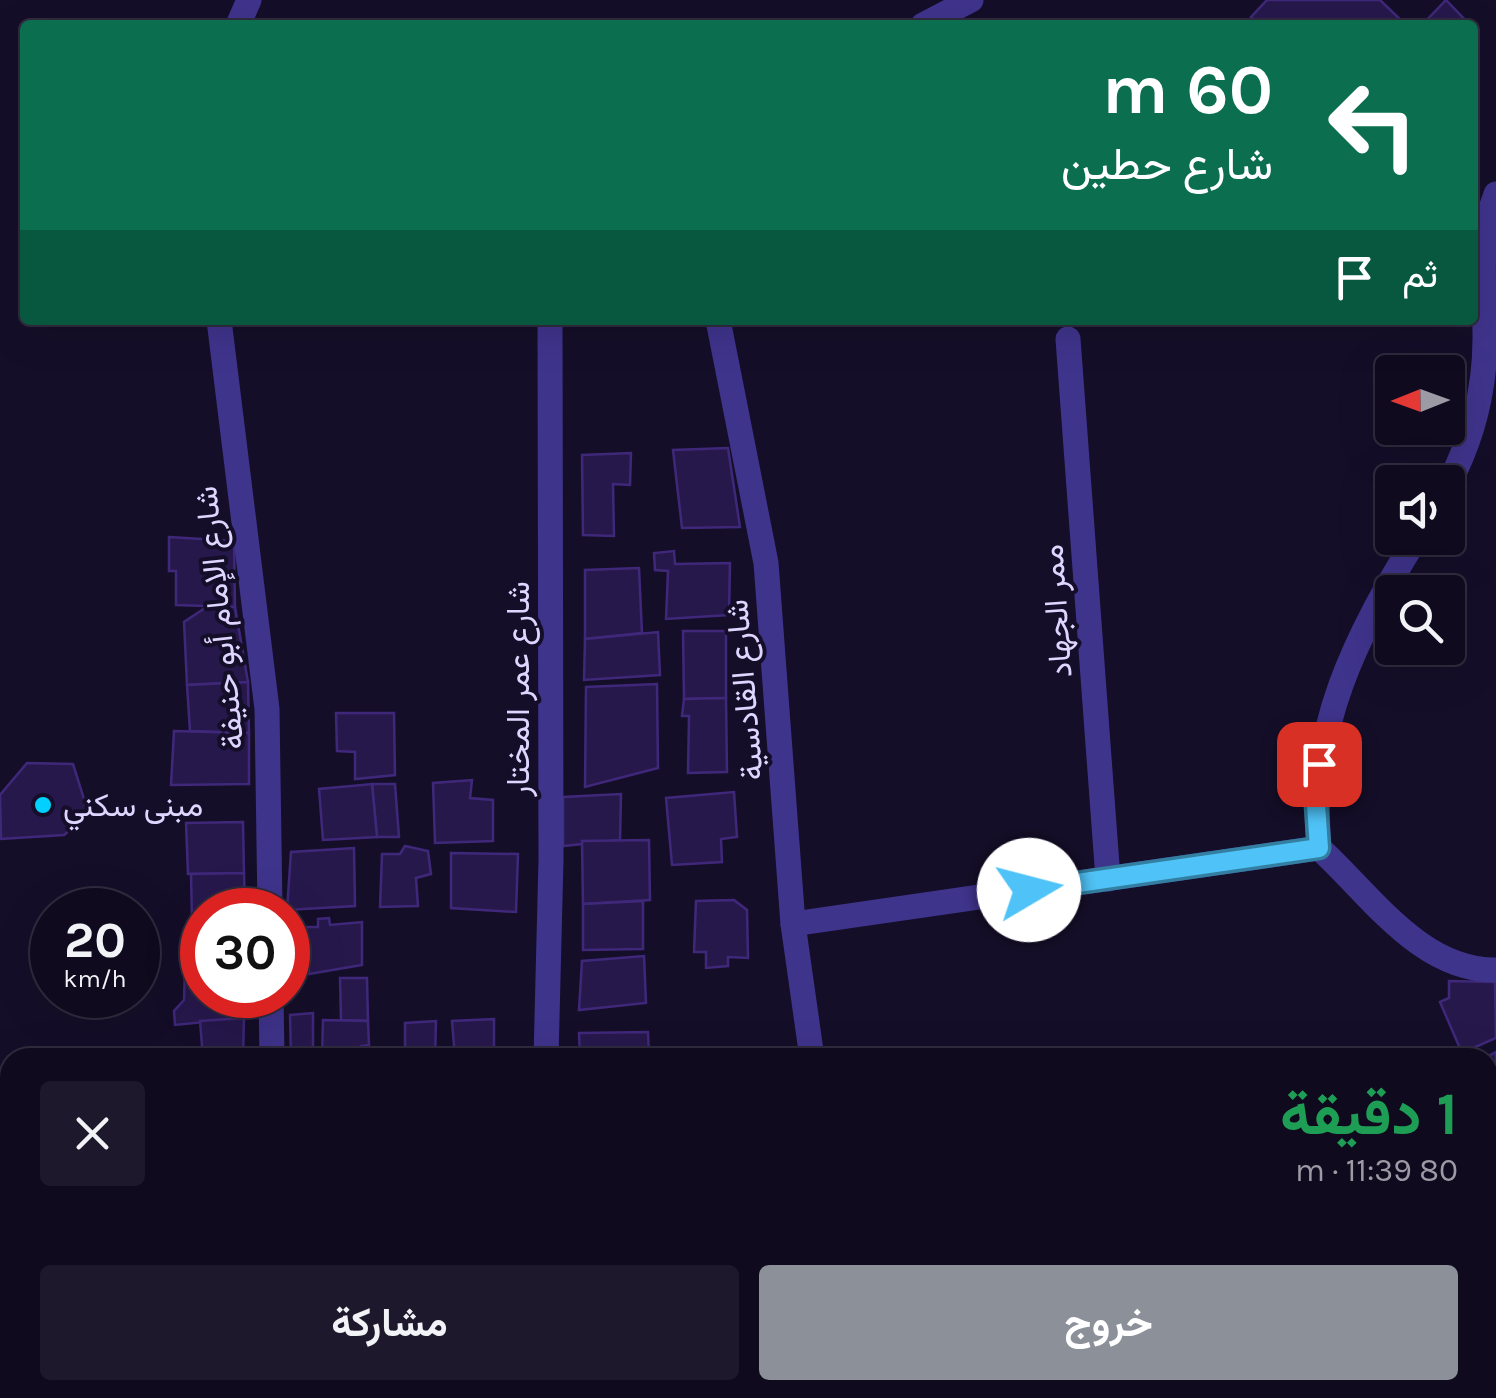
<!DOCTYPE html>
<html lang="ar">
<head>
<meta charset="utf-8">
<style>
	:root { --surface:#100a1f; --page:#1e182c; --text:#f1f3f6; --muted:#9c9aa4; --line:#302b3d; --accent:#8c9099 }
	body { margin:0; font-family:Karla,Vazirmatn,sans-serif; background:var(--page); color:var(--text); direction:rtl; height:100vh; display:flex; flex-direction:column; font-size:38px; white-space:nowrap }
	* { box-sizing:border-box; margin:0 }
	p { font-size:32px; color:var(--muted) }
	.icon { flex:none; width:55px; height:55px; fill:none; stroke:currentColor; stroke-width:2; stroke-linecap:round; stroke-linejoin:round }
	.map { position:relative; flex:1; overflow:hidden; direction:ltr }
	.side { position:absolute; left:0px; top:1048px; width:1498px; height:352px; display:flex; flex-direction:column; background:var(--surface); border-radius:30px 30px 0 0; box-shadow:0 10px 40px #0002,0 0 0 2px var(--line); direction:rtl }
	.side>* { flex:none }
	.hud { position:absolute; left:20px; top:20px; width:1458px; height:305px; border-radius:10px; box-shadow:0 10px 40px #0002,0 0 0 2px var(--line); direction:rtl; background:#0b6e4f; color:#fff; overflow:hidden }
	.needle { width:65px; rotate:269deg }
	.tools { position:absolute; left:1375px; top:355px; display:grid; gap:20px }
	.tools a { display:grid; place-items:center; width:90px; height:90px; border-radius:10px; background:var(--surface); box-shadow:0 10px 40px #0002,0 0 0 2px var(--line); font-size:50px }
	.speed { position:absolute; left:30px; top:888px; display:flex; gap:20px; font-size:50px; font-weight:700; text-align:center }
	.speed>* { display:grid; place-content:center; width:130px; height:130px; border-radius:50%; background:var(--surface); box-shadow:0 10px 40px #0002,0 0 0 2px var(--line); line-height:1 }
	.speed small { font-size:25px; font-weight:400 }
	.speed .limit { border:15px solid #d22; background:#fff; color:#111 }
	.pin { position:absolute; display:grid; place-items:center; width:85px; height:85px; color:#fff; margin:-42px; border-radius:20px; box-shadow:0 5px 15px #0006 }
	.me { position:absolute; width:110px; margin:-55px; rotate:82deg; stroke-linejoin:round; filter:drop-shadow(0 0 8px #0008) }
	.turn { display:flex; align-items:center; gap:35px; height:210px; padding:0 40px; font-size:45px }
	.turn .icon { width:130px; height:130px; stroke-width:2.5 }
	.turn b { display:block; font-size:70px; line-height:85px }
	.then { display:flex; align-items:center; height:95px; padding:0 40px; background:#0003; gap:20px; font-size:38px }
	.round { display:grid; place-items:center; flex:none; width:105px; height:105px; border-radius:10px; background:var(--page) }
	.summary { display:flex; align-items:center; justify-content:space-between; height:170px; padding:0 40px }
	h1 { font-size:60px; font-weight:700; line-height:75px; color:#1e9e55 }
	.cta { display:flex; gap:20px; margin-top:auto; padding:20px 40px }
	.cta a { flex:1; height:115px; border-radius:10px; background:var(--accent); color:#fff; font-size:40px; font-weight:700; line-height:115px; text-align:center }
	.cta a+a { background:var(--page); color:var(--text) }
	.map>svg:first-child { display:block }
	.building { fill:#27184c; stroke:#3f287a; stroke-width:2.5 }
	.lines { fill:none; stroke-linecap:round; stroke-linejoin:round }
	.street { stroke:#3f348c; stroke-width:25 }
	.route-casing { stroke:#337fa1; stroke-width:25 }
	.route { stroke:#4fc3f7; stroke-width:18 }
	.poi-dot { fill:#02d1ff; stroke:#150e29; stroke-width:4 }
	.labels { text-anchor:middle; stroke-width:8; stroke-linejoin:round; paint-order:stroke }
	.street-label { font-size:32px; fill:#ded6ff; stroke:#150e29 }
	.poi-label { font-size:32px; fill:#ded6ff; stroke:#150e29; text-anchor:start }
</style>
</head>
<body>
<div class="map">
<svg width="1496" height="1398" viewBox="0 0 1496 1398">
	<rect width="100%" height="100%" fill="#150e29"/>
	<g class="building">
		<polygon points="1267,0 1380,0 1406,25 1259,25 1251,17"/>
		<polygon points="1446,0 1470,25 1422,25"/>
		<polygon points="728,448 740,527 682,528 673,450"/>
		<polygon points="631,453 630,485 613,484 614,536 583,535 582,455"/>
		<polygon points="169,537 234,541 235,607 176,605 176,571 169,571"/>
		<polygon points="674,551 675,564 730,563 729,615 666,619 668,571 655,570 654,553"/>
		<polygon points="639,568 642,633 585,639 585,570"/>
		<polygon points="208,606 235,607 248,682 187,685 184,622"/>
		<polygon points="683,631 726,631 726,698 684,699"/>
		<polygon points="658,632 660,675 584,680 585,639"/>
		<polygon points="248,682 249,733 190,731 187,685"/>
		<polygon points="657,684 658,768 585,787 586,687"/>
		<polygon points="726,698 727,772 688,773 689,716 682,716 684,699"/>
		<polygon points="336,713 394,713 395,775 355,779 355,752 337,751"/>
		<polygon points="174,731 249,733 249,784 171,785"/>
		<polygon points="27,763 73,764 89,815 64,835 1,839 0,795"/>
		<polygon points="472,780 470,798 493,800 493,841 435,843 433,783"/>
		<polygon points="372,784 395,784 399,837 377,837"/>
		<polygon points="372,784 377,837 323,840 319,789"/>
		<polygon points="734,792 737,837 721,839 722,862 672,865 666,798"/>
		<polygon points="621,794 620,840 563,846 563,797"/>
		<polygon points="243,822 244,873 188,874 186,823"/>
		<polygon points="649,840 650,900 583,904 582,841"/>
		<polygon points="405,846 428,851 431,874 416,878 418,906 380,907 382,854 400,854"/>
		<polygon points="354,848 355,906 287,910 291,852"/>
		<polygon points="451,853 518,854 516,912 451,908"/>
		<polygon points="244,873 245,910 202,910 202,920 192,920 191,874"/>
		<polygon points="734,900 747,910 748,958 728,957 728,966 706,968 706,952 694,952 696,901"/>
		<polygon points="643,901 643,949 583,950 583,904"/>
		<polygon points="329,918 330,925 362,922 362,965 309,974 306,927 318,927 318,919"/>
		<polygon points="186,936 202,936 202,995 244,995 244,1018 175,1025 174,1011 184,1000"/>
		<polygon points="644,956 646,1003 579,1010 582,961"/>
		<polygon points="340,978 367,978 368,1021 341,1020"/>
		<polygon points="1449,981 1495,982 1496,1038 1462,1053 1440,1002 1449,998"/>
		<polygon points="313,1013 313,1058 291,1058 290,1015"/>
		<polygon points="244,1018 243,1058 203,1058 200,1021"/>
		<polygon points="494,1019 494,1058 455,1058 452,1021"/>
		<polygon points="323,1020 368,1021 369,1045 361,1046 361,1058 322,1058"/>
		<polygon points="436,1021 435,1058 382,1058 405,1056 405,1023"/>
		<polygon points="648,1032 649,1058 580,1058 579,1033"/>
		<polygon points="1496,1052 1496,1103 1488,1108 1485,1058"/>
		<rect x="1488" y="1323" width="8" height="42"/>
		<polygon points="297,1390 349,1390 349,1397 298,1396"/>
		<polygon points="478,1390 527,1390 528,1398 479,1398"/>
		<polygon points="708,1390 753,1390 762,1398 702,1398"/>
		<polygon points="848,1390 881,1390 881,1398 846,1398"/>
		<polygon points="908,1390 976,1390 975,1398 907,1395"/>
	</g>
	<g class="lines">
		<g class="street">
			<polyline points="238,25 249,0"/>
			<polyline points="923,25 971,0"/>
			<polyline points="219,320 267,709 270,910"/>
			<polyline points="718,320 766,563 793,924 812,1058"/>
			<polyline points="1068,339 1108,879"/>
			<path d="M1448 485C1472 440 1485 390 1485 338 1485 287 1477 242 1496 194"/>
			<path d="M1319 848C1308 728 1356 637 1416 538"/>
			<path d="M1319 848C1370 894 1420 971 1496 970"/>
			<polyline points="793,924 1319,848"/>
			<polyline points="271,995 272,1058"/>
			<polyline points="546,1058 551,859 550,320"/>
			<polyline points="277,1390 277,1398"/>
			<polyline points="541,1390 543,1398"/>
			<polyline points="1117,1390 1409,1398"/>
		</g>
	</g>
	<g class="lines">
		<g class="route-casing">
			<polyline id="route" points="1029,890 1319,848 1315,790 1319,764"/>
		</g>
		<use href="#route" class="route"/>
	</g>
	<circle class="poi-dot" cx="43" cy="805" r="10"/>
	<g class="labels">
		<g class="street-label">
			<text transform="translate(1056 611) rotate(-94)" y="11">ممر الجهاد</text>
			<text transform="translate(219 618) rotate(-96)" y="11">شارع الإمام أبو حنيفة</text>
			<text transform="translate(518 689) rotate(-90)" y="11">شارع عمر المختار</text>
			<text transform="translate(744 690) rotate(-95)" y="11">شارع القادسية</text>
		</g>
		<g class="poi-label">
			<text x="63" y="816">مبنى سكني</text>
		</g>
	</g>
</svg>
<div class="tools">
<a><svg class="needle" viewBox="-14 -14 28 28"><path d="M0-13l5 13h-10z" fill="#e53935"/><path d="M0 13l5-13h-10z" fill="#9c9aa4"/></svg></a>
<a><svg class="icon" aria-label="sound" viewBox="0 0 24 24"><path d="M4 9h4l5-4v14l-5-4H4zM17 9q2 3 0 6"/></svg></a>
<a><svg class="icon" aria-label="search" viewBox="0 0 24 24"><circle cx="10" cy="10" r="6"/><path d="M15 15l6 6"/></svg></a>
</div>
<div class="speed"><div>20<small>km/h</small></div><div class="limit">30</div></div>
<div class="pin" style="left:1319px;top:764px;background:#d93025"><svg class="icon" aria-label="arrive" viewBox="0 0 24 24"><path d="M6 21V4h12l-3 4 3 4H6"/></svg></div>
<svg class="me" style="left:1029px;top:890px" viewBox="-20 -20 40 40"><circle r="19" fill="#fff"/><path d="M0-13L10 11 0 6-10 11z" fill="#4fc3f7"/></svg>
<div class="hud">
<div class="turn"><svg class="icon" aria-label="left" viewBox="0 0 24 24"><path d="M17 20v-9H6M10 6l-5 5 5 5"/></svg><div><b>60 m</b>شارع حطين</div></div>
<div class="then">ثم<svg class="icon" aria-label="arrive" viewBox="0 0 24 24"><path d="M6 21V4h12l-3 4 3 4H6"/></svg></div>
</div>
<section class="side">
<div class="summary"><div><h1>1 دقيقة</h1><p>80 m · 11:39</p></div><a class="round"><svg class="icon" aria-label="close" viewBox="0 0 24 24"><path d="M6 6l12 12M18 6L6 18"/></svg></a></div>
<div class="cta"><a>خروج</a><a>مشاركة</a></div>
</section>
</div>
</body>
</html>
